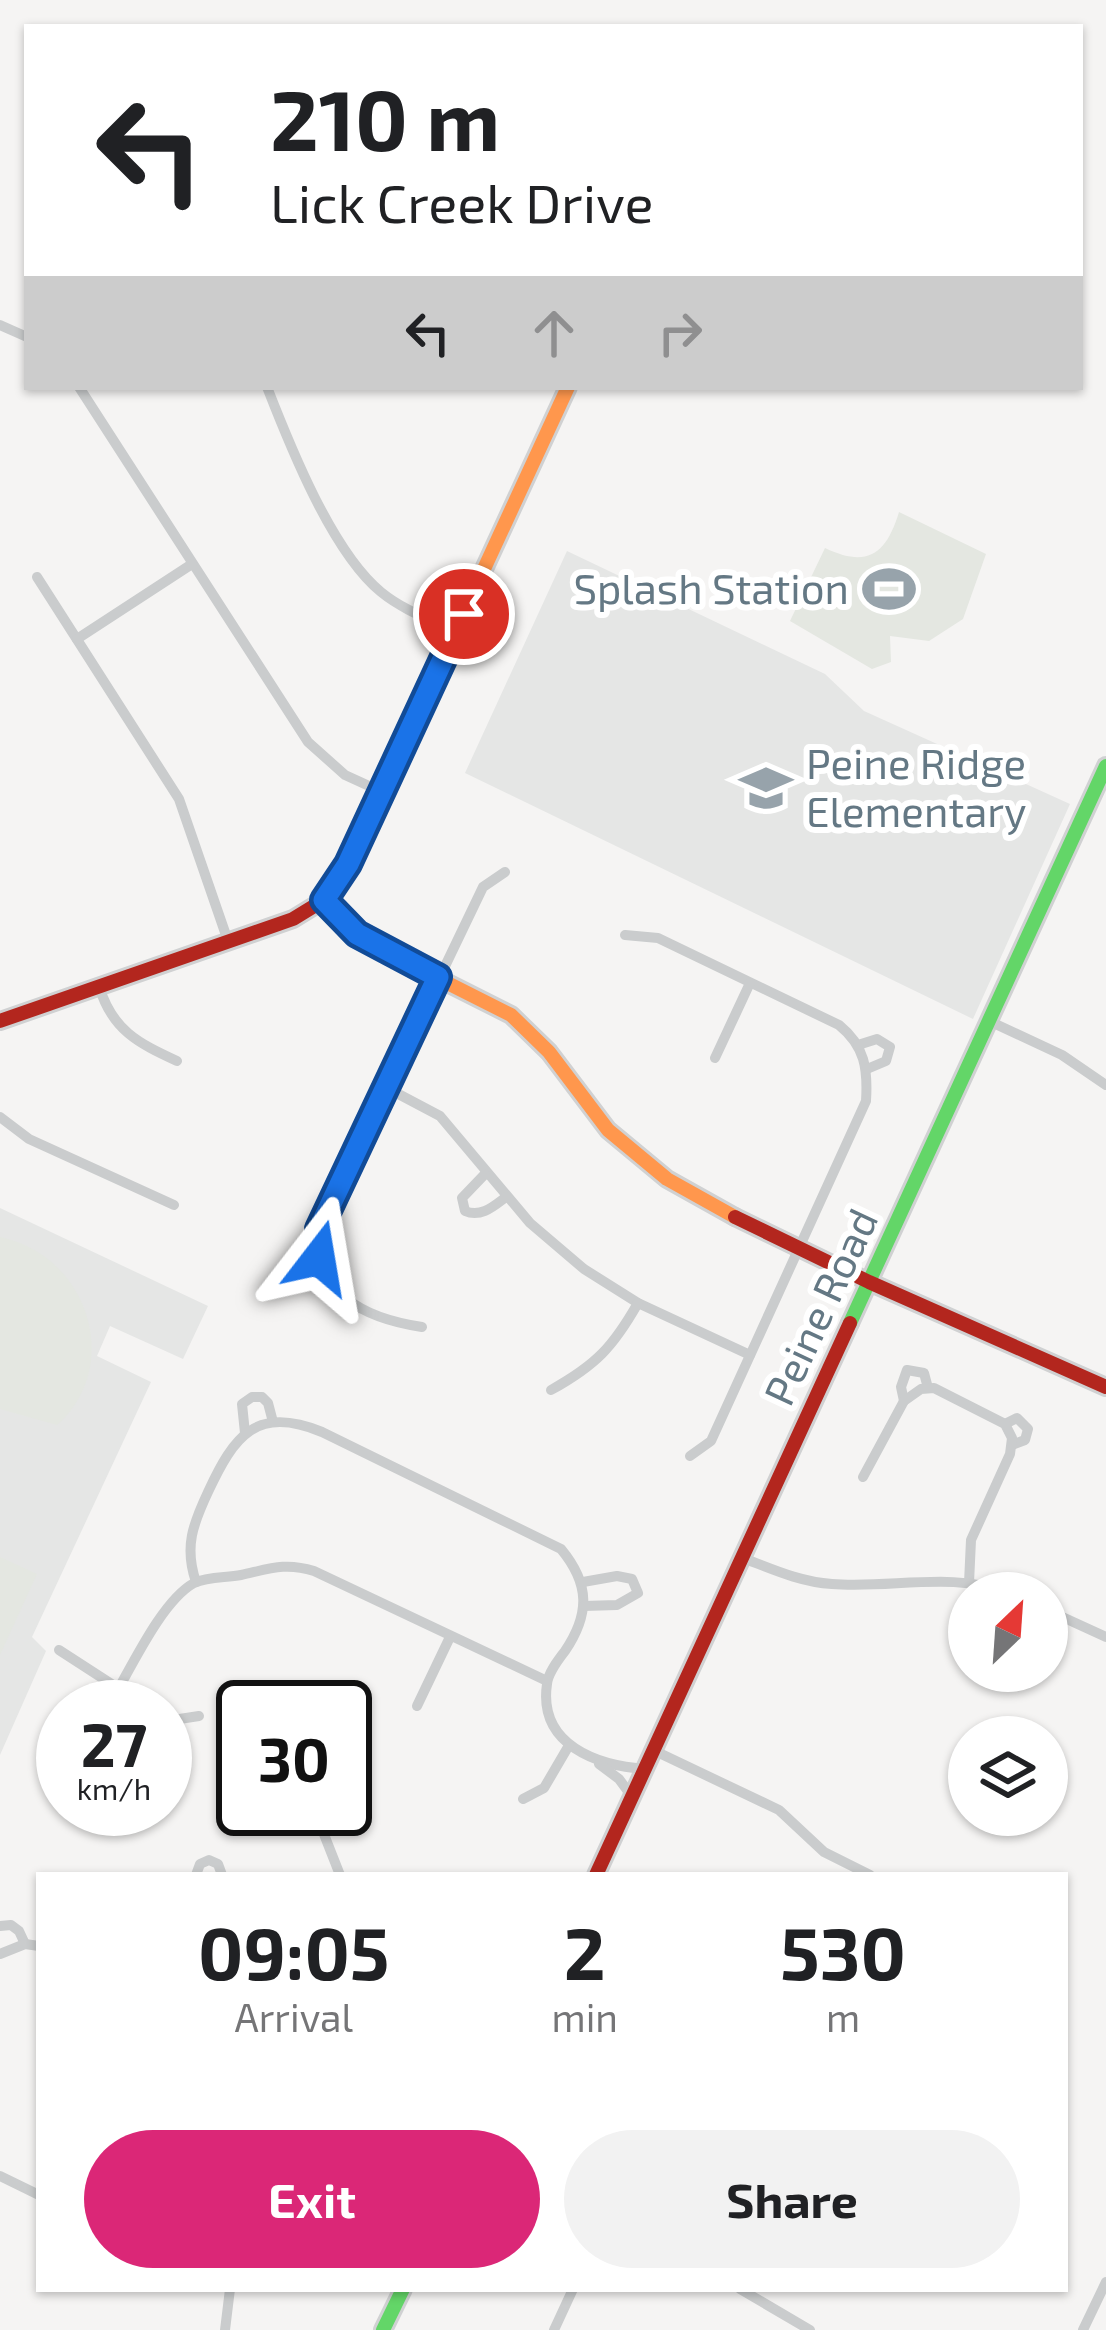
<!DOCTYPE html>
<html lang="en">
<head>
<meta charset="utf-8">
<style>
	:root { --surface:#fff; --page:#f2f2f2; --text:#202124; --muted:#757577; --accent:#db2777 }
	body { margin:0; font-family:"Exo 2",sans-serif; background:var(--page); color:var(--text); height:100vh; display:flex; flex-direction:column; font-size:45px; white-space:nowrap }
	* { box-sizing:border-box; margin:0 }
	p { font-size:39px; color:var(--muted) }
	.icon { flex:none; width:66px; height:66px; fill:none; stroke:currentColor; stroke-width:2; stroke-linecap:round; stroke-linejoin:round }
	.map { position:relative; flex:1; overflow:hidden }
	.details { position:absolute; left:36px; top:1872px; width:1032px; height:420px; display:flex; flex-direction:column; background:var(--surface); border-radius:0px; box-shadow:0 3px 9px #0004 }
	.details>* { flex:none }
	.top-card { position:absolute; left:24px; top:24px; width:1059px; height:366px; border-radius:0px; box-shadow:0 3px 9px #0004; background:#fff; color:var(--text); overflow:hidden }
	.needle { width:78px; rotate:25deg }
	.buttons { position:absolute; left:948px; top:1572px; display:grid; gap:24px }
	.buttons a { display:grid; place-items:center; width:120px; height:120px; border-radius:50%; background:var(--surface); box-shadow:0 3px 9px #0004; font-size:60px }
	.speed { position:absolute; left:36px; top:1680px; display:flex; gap:24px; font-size:60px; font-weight:700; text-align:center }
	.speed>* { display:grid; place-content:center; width:156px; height:156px; border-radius:50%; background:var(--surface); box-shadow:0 3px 9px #0004; line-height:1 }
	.speed small { font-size:30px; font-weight:400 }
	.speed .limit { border:6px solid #111; border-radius:18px; background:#fff; color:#111 }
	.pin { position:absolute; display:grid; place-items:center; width:102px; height:102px; color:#fff; margin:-51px; border:6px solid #fff; border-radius:50%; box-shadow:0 3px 12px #0007 }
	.me { position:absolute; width:132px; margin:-66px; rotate:14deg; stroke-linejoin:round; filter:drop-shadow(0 0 9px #0008) }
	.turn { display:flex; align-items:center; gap:42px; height:252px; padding:0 48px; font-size:54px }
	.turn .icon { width:156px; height:156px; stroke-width:2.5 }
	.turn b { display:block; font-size:84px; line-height:102px }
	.lanes { display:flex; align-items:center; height:114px; padding:0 48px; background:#0003; justify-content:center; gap:60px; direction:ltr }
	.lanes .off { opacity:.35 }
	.eta { display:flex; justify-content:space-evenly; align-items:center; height:204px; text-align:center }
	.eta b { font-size:72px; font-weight:700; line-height:84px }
	.primary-button { display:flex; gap:24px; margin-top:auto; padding:24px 48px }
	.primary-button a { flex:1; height:138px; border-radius:72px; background:var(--accent); color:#fff; font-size:48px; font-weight:700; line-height:138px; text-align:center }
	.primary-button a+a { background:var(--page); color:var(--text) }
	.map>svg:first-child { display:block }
	.built { fill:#e5e6e5 }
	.green { fill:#e4e7e1 }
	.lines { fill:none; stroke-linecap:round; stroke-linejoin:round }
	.fast-casing { stroke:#d0d1d2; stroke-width:20 }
	.slow-casing { stroke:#d0d1d2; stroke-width:20 }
	.jam-casing { stroke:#d0d1d2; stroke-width:20 }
	.street { stroke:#cacccd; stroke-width:10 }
	.fast { stroke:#63d668; stroke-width:14 }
	.slow { stroke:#ff974d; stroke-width:14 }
	.jam { stroke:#b3261e; stroke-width:14 }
	.route-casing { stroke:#114b97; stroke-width:30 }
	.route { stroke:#1a73e8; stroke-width:21 }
	.labels { text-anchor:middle; stroke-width:12; stroke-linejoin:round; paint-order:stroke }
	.poi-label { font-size:42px; fill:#647884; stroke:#fff; text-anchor:end }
	.street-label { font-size:42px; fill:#647884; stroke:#fff }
</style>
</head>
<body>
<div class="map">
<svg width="1106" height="2330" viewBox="0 0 1106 2330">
	<rect width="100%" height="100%" fill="#f5f4f3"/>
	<g class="built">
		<polygon points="567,551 825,674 864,711 1070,804 973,1019 465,773"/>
		<polygon points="0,1208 208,1306 183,1359 110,1326 97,1356 151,1382 32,1637 46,1651 0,1755"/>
	</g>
	<g class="green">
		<path d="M899 512 986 554 963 619 929 641 890 636 891 662 872 669 790 621 825 548C867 568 886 555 899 512Z"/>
		<path d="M0 1237C86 1254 125 1364 57 1425L0 1409Z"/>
		<polygon points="0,1557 37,1574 0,1655"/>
	</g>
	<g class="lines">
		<g class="fast-casing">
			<g id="fast">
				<polyline points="850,1323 1106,766"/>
				<polyline points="383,2330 403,2289"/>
			</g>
		</g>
		<g class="slow-casing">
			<g id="slow">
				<polyline points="388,777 568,387"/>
				<polyline points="324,900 357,934 380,949 511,1015 549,1052 608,1130 667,1179 735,1217"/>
			</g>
		</g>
		<g class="jam-casing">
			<g id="jam">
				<polyline points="0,1021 293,919 324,900 348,864 388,777"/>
				<polyline points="735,1217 869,1282 1106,1387"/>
				<polyline points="596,1875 850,1323"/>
			</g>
		</g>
		<g class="street">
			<polyline points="0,325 27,337"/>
			<polyline points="79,387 308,742 345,775 380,791"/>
			<path d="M267 387C290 446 332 552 381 592 403 610 429 619 455 631"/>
			<polyline points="37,577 179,799 228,941"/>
			<polyline points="77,639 192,564"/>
			<path d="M625 935 658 938 839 1025C865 1046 868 1069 866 1101L711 1441 690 1456"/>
			<path d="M99 986C112 1030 138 1043 177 1061"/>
			<polyline points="989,1021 1062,1055 1106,1085"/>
			<polyline points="858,1045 877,1039 890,1047 886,1061 867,1069"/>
			<polyline points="715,1058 750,983"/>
			<polyline points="387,1088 440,1116 530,1223 584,1269 638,1303 750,1355"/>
			<polyline points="0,1117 29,1139 174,1205"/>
			<path d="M485 1174 462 1198 465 1211C481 1218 494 1206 506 1197"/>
			<polyline points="319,1254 299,1264 296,1278 309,1286 327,1278"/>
			<path d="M422 1327C363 1318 317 1295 319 1229L483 887 505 872"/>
			<path d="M551 1390C596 1365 613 1347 638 1303"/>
			<polyline points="904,1401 901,1387 907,1370 924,1373 928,1388"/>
			<polyline points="1005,1424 1017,1418 1028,1429 1025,1440 1012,1445"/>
			<polyline points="245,1433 242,1404 252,1397 262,1397 268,1403 273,1422"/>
			<polyline points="863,1477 904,1401 921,1389 934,1388 1005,1424 1012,1438 1010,1454 971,1540 969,1583"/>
			<path d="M743 1558C772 1569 800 1582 832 1584 890 1589 953 1571 1008 1593"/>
			<path d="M196 1582C184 1547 193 1524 208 1492 234 1436 256 1405 322 1432L561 1549C590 1584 590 1614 565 1651 558 1660 548 1673 547 1684 538 1745 597 1766 647 1769"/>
			<polyline points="583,1582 617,1576 632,1579 638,1593 617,1605 584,1606"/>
			<polyline points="1047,1610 1106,1637"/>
			<polyline points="59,1650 147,1707"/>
			<polyline points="417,1706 450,1637"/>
			<path d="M108 1707C129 1673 160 1602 194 1583 208 1576 226 1578 241 1575 269 1569 285 1562 314 1571L547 1681"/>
			<polyline points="165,1717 173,1720 199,1716"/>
			<polyline points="655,1751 779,1810 824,1852 870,1875"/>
			<polyline points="599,1764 619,1779 633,1798"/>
			<polyline points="523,1799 544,1788 568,1747"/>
			<polyline points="76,1809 77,1813"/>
			<polyline points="316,1814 340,1875"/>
			<polyline points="196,1875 200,1864 209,1860 218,1864 222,1875"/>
			<polyline points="0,1926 11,1925 19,1931 25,1944"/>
			<polyline points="0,1954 25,1944 39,1946"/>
			<polyline points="0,2176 39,2195"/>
			<polyline points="740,2289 810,2330"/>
			<polyline points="225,2330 230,2289"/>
			<polyline points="554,2330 573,2289"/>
			<polyline points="1083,2330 1106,2282"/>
		</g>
		<use href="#fast" class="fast"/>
		<use href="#slow" class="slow"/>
		<use href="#jam" class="jam"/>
	</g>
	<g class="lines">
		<g class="route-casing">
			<polyline id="route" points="319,1258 319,1229 438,977 357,934 324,900 348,864 464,614"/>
		</g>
		<use href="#route" class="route"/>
	</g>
	<defs>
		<g id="stadium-bare" transform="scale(4.14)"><path d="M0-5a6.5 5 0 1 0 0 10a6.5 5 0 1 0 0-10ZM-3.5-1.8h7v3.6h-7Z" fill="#97a3ab" stroke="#fff" stroke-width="2.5" paint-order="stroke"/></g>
		<g id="school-bare" transform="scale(4.14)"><path d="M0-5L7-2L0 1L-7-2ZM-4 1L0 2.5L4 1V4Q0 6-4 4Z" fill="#97a3ab" stroke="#fff" stroke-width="2.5" paint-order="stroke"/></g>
	</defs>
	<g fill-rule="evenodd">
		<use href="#stadium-bare" x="889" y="589"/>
		<use href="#school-bare" x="766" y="788"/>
	</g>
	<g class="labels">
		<g class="poi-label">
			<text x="849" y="604">Splash Station</text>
			<text x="806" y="779" text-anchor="start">Peine Ridge<tspan x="806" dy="48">Elementary</tspan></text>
		</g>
		<g class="street-label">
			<text transform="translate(821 1307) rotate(-65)" y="15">Peine Road</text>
		</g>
	</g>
</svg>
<div class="buttons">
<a><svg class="needle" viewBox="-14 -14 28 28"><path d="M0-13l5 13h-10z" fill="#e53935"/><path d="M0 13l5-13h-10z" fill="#757577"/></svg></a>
<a><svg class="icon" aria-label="layers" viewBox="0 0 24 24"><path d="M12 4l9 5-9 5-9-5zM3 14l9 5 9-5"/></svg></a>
</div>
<div class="speed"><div>27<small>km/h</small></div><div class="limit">30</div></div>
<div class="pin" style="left:464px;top:614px;background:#d93025"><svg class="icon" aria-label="arrive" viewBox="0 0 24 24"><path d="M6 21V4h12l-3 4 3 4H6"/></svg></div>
<svg class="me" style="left:319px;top:1258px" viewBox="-20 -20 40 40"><path d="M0-17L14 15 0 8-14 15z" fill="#1a73e8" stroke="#fff" stroke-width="4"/></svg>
<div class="top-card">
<div class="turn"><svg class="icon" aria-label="left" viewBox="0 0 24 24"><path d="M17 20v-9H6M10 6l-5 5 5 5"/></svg><div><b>210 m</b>Lick Creek Drive</div></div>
<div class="lanes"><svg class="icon" aria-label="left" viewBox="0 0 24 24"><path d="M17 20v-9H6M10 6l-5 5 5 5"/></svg><svg class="icon off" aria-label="ahead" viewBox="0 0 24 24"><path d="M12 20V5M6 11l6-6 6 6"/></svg><svg class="icon off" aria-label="right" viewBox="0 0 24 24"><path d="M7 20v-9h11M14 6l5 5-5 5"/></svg></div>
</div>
<section class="details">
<div class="eta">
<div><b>09:05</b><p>Arrival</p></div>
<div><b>2</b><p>min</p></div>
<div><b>530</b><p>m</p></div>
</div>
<div class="primary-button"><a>Exit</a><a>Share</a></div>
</section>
</div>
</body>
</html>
